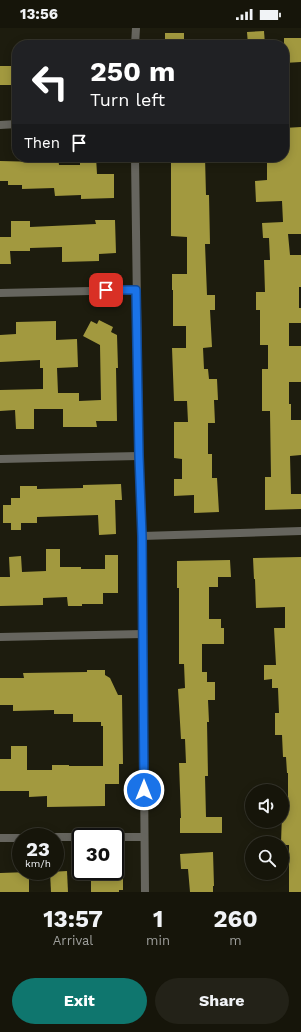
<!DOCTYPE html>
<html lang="en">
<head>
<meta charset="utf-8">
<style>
	:root { --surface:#16150a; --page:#232218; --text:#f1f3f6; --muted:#9e9f9c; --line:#35342b; --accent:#0f766e }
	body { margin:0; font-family:"Work Sans",sans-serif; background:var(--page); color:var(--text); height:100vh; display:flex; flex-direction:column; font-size:15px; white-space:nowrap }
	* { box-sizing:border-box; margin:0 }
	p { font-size:13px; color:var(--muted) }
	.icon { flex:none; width:22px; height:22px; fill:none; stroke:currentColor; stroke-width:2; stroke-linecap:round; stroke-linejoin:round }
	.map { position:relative; height:864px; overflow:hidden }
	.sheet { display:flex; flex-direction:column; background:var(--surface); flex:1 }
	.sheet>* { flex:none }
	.top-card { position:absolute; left:12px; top:12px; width:277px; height:122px; border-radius:16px; box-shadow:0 2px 10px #0003,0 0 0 1px var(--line); background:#202124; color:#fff; overflow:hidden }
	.buttons { position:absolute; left:245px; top:756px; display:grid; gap:8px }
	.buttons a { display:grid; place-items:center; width:44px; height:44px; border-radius:50%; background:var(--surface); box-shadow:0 2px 10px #0003,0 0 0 1px var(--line); font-size:20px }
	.speed { position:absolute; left:12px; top:800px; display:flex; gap:8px; font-size:20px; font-weight:700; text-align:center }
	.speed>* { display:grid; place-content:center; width:52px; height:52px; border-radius:50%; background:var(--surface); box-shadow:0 2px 10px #0003,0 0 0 1px var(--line); line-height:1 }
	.speed small { font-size:10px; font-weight:400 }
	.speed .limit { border:2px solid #111; border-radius:6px; background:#fff; color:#111 }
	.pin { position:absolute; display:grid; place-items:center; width:34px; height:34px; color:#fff; margin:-17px; border-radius:8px; box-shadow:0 2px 6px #0006 }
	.me { position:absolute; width:44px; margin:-22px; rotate:0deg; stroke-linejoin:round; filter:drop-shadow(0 0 3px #0008) }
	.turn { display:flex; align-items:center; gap:14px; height:84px; padding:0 12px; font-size:18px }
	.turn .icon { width:52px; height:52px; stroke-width:2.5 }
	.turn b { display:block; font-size:28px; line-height:34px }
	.then { display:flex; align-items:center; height:38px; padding:0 12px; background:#0003; gap:8px; font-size:15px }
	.eta { display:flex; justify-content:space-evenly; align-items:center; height:68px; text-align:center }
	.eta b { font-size:24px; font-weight:700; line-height:28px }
	.button { display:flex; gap:8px; margin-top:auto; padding:8px 12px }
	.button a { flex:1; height:46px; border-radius:24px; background:var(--accent); color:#fff; font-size:16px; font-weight:700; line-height:46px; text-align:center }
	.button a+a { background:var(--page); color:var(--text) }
	.status { display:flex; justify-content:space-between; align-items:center; height:28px; padding:0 20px; background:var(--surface); direction:ltr }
	.status svg { height:11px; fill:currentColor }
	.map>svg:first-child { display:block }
	.building { fill:#a2993f }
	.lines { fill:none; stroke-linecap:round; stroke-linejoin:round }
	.street { stroke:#66655e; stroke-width:8 }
	.route-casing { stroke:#114b97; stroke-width:10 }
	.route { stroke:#1a73e8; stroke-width:7 }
</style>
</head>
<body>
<div class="status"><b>13:56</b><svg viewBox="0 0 49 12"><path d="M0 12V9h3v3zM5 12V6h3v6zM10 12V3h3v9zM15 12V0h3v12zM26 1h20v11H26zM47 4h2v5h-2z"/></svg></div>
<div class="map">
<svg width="301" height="864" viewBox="0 0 301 864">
	<rect width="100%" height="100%" fill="#1d1c0e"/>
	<g class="building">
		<polygon points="264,3 265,17 248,17 247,4"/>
		<rect x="165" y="5" width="19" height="12"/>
		<polygon points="284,10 301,10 301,34 284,35"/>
		<rect x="0" y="38" width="17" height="19"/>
		<polygon points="301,99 301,206 288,206 290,227 301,227 301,259 299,259 299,280 301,280 301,295 289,295 289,318 301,318 301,354 289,354 289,376 291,376 291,392 301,392 301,427 290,428 291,466 301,466 301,481 265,482 265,449 271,449 270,383 262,383 262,341 268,341 268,317 260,317 260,282 256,282 256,264 265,264 264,232 270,232 269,210 263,210 262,195 283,194 282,173 256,174 255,153 267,152 267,129 284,129 284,100"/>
		<polygon points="41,129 58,129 59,137 80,137 80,129 96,129 97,146 114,146 114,170 81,171 81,167 55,168 54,160 22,161 22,157 8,157 8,153 0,153 0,133 41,134"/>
		<polygon points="188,129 205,129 206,167 209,167 210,216 205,216 207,267 215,267 215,282 210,282 212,319 203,320 204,341 208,341 209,351 217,351 218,372 214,372 215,395 208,395 208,426 212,426 212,450 217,450 219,484 194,485 194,467 174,468 174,451 182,451 182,431 174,430 174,394 188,394 187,373 174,373 172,320 186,320 186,298 173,298 173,262 172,262 172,246 187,246 187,209 171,208 171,135 188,135"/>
		<polygon points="95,192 115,192 116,225 99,226 99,233 62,234 62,219 30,220 30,223 10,223 11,236 0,236 0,209 11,209 11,193 30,193 30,199 96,196"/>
		<polygon points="99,292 113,299 111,304 117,307 118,340 116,340 117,393 96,393 97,399 63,399 63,381 34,381 34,401 16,401 15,382 0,383 0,362 43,361 43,340 40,340 40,332 0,334 0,307 16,306 16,294 56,293 56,312 77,311 78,339 57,340 58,365 79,365 79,373 101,372 100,317 83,308 91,293 97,296"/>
		<polygon points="121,456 122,472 115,472 116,506 99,507 98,487 37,489 37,495 21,495 21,502 11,502 11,495 3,495 3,477 11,477 11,470 20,470 20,458 37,458 37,461 83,460 83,457"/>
		<polygon points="46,521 60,521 60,539 81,539 81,541 105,541 105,527 118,527 118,565 103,565 103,576 82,576 82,578 68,578 67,569 43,570 43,577 0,578 0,549 10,549 9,529 21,528 22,544 46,543"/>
		<polygon points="301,529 301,864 289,864 289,817 282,817 282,815 281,815 282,786 288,786 288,745 287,745 286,729 283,729 282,707 275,707 275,685 279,685 278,660 272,660 272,651 264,652 264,637 276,637 274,600 285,600 285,579 256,580 255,551 254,551 253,530"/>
		<polygon points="230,532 231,549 218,549 218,559 209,559 209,591 221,591 221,600 224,600 224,616 202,616 202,644 207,644 207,654 215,654 215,672 208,672 209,694 207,694 208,748 205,748 206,789 222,789 222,805 180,805 180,790 181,790 179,735 186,735 185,711 181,711 178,661 185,660 184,636 179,636 179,560 177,560 177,533"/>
		<polygon points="87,642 105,642 105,647 110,650 118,667 122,667 123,736 119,736 119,756 105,756 105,778 47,779 47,768 29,769 29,763 0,763 0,731 11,731 11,718 27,718 27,742 52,742 52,737 69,737 69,738 103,738 103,698 101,698 101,694 73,694 73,686 54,686 54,682 13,683 13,677 0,677 0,650 24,650 23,645 87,644"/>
		<polygon points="213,824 214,858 213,858 213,864 190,864 188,841 181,841 180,826"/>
		<polygon points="67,843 68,864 51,864 50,844"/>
		<polygon points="91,843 123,843 123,862 119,862 119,864 91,864"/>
		<polygon points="29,844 29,864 0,864 0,845"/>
	</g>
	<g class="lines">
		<g class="street">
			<polyline points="135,17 136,0"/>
			<polyline points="0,97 17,96"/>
			<polyline points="135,129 139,428 142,508 145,864"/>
			<polyline points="0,265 136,262"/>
			<polyline points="0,431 139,428"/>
			<polyline points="142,508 301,503"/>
			<polyline points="0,609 143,606"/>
			<polyline points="55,809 81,809"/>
			<polyline points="96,809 144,809"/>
			<polyline points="0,810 21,810"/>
		</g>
	</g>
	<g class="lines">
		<g class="route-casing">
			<polyline id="route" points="106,262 136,262 139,428 142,508 144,762"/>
		</g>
		<use href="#route" class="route"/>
	</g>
</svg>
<div class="buttons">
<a><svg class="icon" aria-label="sound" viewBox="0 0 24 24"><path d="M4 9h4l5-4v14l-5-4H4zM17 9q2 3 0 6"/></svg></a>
<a><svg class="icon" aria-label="search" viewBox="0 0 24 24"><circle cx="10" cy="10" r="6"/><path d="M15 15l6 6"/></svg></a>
</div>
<div class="speed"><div>23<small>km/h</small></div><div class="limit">30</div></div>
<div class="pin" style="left:106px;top:262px;background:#d93025"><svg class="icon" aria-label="arrive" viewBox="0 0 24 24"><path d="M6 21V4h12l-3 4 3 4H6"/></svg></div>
<svg class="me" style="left:144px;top:762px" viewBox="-20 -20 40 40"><circle r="17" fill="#1a73e8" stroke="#fff" stroke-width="3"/><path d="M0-11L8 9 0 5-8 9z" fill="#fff"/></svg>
<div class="top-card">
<div class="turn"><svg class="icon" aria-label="left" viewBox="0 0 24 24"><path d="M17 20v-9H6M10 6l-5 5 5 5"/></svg><div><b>250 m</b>Turn left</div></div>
<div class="then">Then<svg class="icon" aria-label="arrive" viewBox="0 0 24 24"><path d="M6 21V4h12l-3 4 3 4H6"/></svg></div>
</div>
</div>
<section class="sheet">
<div class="eta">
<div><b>13:57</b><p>Arrival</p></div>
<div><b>1</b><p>min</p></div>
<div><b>260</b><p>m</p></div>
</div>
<div class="button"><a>Exit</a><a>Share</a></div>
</section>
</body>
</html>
